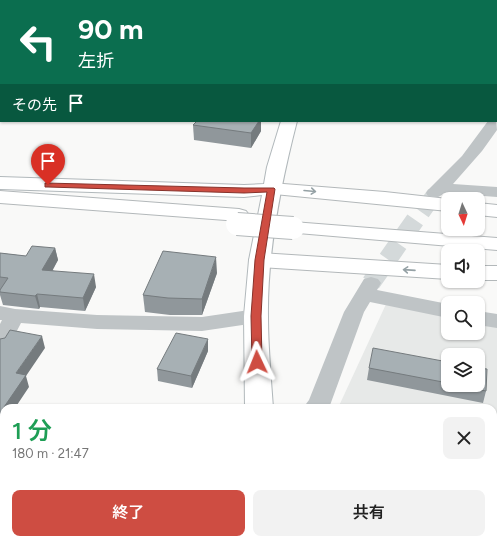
<!DOCTYPE html>
<html lang="ja">
<head>
<meta charset="utf-8">
<style>
	:root { --surface:#fff; --page:#f2f2f2; --text:#222; --muted:#767676; --accent:#ce4d42 }
	body { margin:0; font-family:Figtree,"Noto Sans JP",sans-serif; background:var(--page); color:var(--text); height:100vh; display:flex; flex-direction:column; font-size:15px; white-space:nowrap }
	* { box-sizing:border-box; margin:0 }
	p { font-size:13px; color:var(--muted) }
	.icon { flex:none; width:22px; height:22px; fill:none; stroke:currentColor; stroke-width:2; stroke-linecap:round; stroke-linejoin:round }
	.map { position:relative; flex:1; overflow:hidden }
	.details { position:absolute; left:0px; top:404px; width:497px; height:140px; display:flex; flex-direction:column; background:var(--surface); border-radius:12px 12px 0 0; box-shadow:0 1px 3px #0004 }
	.details>* { flex:none }
	.top-card { position:absolute; left:0px; top:0px; width:497px; height:122px; box-shadow:0 1px 3px #0004; background:#0b6e4f; color:#fff; overflow:hidden }
	.needle { width:26px; rotate:176deg }
	.buttons { position:absolute; left:441px; top:192px; display:grid; gap:8px }
	.buttons a { display:grid; place-items:center; width:44px; height:44px; border-radius:8px; background:var(--surface); box-shadow:0 1px 3px #0004; font-size:20px }
	.pin { position:absolute; display:grid; place-items:center; width:34px; height:34px; color:#fff; margin:-41px -17px; border-radius:50% 50% 50% 0; rotate:-45deg; box-shadow:0 0 4px #0007 }
	.pin .icon { rotate:45deg }
	.me { position:absolute; width:44px; margin:-22px; rotate:358deg; stroke-linejoin:round; filter:drop-shadow(0 0 3px #0008) }
	.turn { display:flex; align-items:center; gap:14px; height:84px; padding:0 12px; font-size:18px }
	.turn .icon { width:52px; height:52px; stroke-width:2.5 }
	.turn b { display:block; font-size:28px; line-height:34px }
	.then { display:flex; align-items:center; height:38px; padding:0 12px; background:#0003; gap:8px; font-size:15px }
	.round { display:grid; place-items:center; flex:none; width:42px; height:42px; border-radius:8px; background:var(--page) }
	.head { display:flex; align-items:center; justify-content:space-between; height:68px; padding:0 12px }
	h1 { font-size:24px; font-weight:600; line-height:30px; color:#1e9e55 }
	.cta { display:flex; gap:8px; margin-top:auto; padding:8px 12px }
	.cta a { flex:1; height:46px; border-radius:8px; background:var(--accent); color:#fff; font-size:16px; font-weight:600; line-height:46px; text-align:center }
	.cta a+a { background:var(--page); color:var(--text) }
	.map>svg:first-child { display:block }
	.built { fill:#e7e9e8; fill-rule:evenodd }
	.lines { fill:none; stroke-linecap:round; stroke-linejoin:round }
	.street-tunnel-far1 { stroke:#d4d9da; stroke-width:14; stroke-dasharray:14 8; stroke-linecap:butt }
	.street-tunnel { stroke:#d4d9da; stroke-width:19; stroke-dasharray:19 10; stroke-linecap:butt }
	.secondary-casing { stroke:#b1b8bb; stroke-width:2 }
	.highway-casing { stroke:#b3b8ba; stroke-width:2 }
	.street { fill:#bfc4c6; fill-rule:evenodd }
	.secondary { fill:#fff; fill-rule:evenodd }
	.highway { fill:#fff; fill-rule:evenodd }
	.highway-bridge-casing { stroke:#b3b8ba; stroke-width:24; stroke-linecap:butt }
	.highway-bridge { stroke:#fff; stroke-width:22 }
	.wall { fill:#90979b }
	.shaded-wall { fill:#757b7e }
	.building { fill:#a7b0b4; stroke:#757b7e }
	.oneway { stroke:#95a1a5 }
	.route { fill:#ce4d42; stroke:#86322b }
</style>
</head>
<body>
<div class="map">
<svg width="497" height="544" viewBox="0 0 497 544">
	<rect width="100%" height="100%" fill="#f9f9f8"/>
	<path class="built" d="M387 302 448 315V333H478V321L497 324V544H310L309 540H493V408H338ZM448 355H478V385H448Z"/>
	<g class="lines">
		<polyline class="street-tunnel-far1" points="426,204 434,193"/>
		<polyline class="street-tunnel" points="371,283 427,203"/>
		<g class="secondary-casing">
			<g id="secondary">
				<polygon points="362,0 374,0 361,1"/>
				<path d="M281 121H297C281 183 267 252 268 317 268 347 271 378 273 408H245L244 316 249 260 262 195 244 197 0 189V177L244 185 264 184 267 167Z"/>
				<polygon points="254,540 286,540 287,544 255,544"/>
			</g>
		</g>
		<g class="highway-casing">
			<g id="highway">
				<polygon points="271,183 385,192 448,199 448,211 264,193 262,189 264,185"/>
				<polygon points="0,191 239,209 246,211 249,215 246,219 239,221 0,203"/>
				<polygon points="478,203 497,205 497,217 478,215"/>
				<polygon points="293,222 497,238 497,250 286,232 283,228 286,224"/>
				<polygon points="260,253 448,265 448,279 260,267 252,265 249,260 252,255"/>
				<rect x="478" y="266" width="19" height="14"/>
			</g>
		</g>
		<g class="street">
			<polygon points="320,0 332,0 333,1 321,1"/>
			<rect x="496" y="66" width="1" height="8"/>
			<rect x="496" y="100" width="1" height="10"/>
			<path d="M496 117 497 130 482 151 453 184 497 187V197L444 193C439 198 435 198 428 196L426 193 428 190 462 156 488 121H496Z"/>
			<polygon points="371,277 378,279 381,283 377,290 448,304 448,318 370,302 364,312 329,408 303,408 309,400 344,312 364,279"/>
			<polygon points="0,306 15,309 97,315 202,317 256,309 263,311 266,316 263,321 256,323 202,331 97,329 21,323 8,348 0,351 0,324 2,320 0,320"/>
			<polygon points="478,311 497,314 497,328 478,325"/>
		</g>
		<use href="#secondary" class="secondary"/>
		<use href="#highway" class="highway"/>
		<g class="highway-bridge-casing">
			<polyline id="highway-bridge" points="237,224 293,228"/>
		</g>
		<use href="#highway-bridge" class="highway-bridge"/>
	</g>
	<g class="wall">
		<polygon points="0,0 167,0 165,1 1,1 1,11 0,11"/>
		<polygon points="197,121 261,121 261,131 251,148 194,140 193,125"/>
		<polygon points="55,248 58,260 52,270 96,287 85,311 40,307 39,309 3,305 0,295 0,253 26,256"/>
		<polygon points="217,273 202,315 170,315 145,312 143,295"/>
		<polygon points="208,351 192,388 158,381 157,369"/>
		<polygon points="448,362 448,385 478,385 486,391 483,403 367,380 369,368"/>
	</g>
	<g class="shaded-wall">
		<polygon points="156,0 167,0 165,1 154,1"/>
		<polygon points="1,100 1,109 0,110 0,101"/>
		<polygon points="259,121 261,121 261,131 251,148 251,133"/>
		<polygon points="55,248 58,260 46,283 42,270"/>
		<polygon points="216,257 217,273 202,315 202,299"/>
		<polygon points="94,274 96,287 85,311 83,298"/>
		<polygon points="37,294 40,307 39,309 35,296"/>
		<polygon points="42,336 45,348 26,376 29,387 15,408 4,408 4,429 0,435 0,417 2,410 16,373"/>
		<polygon points="208,339 208,351 192,388 191,376"/>
	</g>
	<g class="building">
		<polygon points="0,0 156,0 154,1 1,1 1,5 0,5"/>
		<polygon points="0,15 1,15 1,100 0,101 0,80 1,80 0,71 0,57 1,47 0,46"/>
		<polygon points="197,121 259,121 251,133 193,125"/>
		<polygon points="32,246 55,248 42,270 94,274 83,298 37,294 35,296 0,292 0,290 8,278 0,277 0,253 26,256"/>
		<polygon points="163,251 216,257 202,299 168,298 143,295"/>
		<polygon points="10,330 42,336 16,373 26,375 2,410 4,410 4,412 0,417 0,339 5,338"/>
		<polygon points="176,333 208,339 191,376 157,369"/>
		<polygon points="373,348 448,362 448,383 369,368"/>
		<polygon points="478,368 487,369 486,391 457,385 478,385"/>
	</g>
	<defs><path id="oneway-shaft" d="M-6 0H5M1.5-3L5.5 0L1.5 3" fill="none" stroke-width="1.6" stroke-linecap="round" stroke-linejoin="round"/></defs>
	<g class="oneway">
		<use href="#oneway-shaft" transform="translate(310 191) rotate(5)"/>
		<use href="#oneway-shaft" transform="translate(409 270) rotate(-176)"/>
	</g>
	<polygon class="route" points="45,183 244,188 274,188 275,189 264,260 261,316 262,362 261,365 253,365 252,362 251,316 255,260 267,192 244,193 48,187 45,187"/>
</svg>
<div class="buttons">
<a><svg class="needle" viewBox="-14 -14 28 28"><path d="M0-13l5 13h-10z" fill="#e53935"/><path d="M0 13l5-13h-10z" fill="#767676"/></svg></a>
<a><svg class="icon" aria-label="sound" viewBox="0 0 24 24"><path d="M4 9h4l5-4v14l-5-4H4zM17 9q2 3 0 6"/></svg></a>
<a><svg class="icon" aria-label="search" viewBox="0 0 24 24"><circle cx="10" cy="10" r="6"/><path d="M15 15l6 6"/></svg></a>
<a><svg class="icon" aria-label="layers" viewBox="0 0 24 24"><path d="M12 4l9 5-9 5-9-5zM3 14l9 5 9-5"/></svg></a>
</div>
<div class="pin" style="left:48px;top:185px;background:#d93025"><svg class="icon" aria-label="arrive" viewBox="0 0 24 24"><path d="M6 21V4h12l-3 4 3 4H6"/></svg></div>
<svg class="me" style="left:257px;top:362px" viewBox="-20 -20 40 40"><path d="M0-17L14 15 0 8-14 15z" fill="#ce4d42" stroke="#fff" stroke-width="4"/></svg>
<div class="top-card">
<div class="turn"><svg class="icon" aria-label="left" viewBox="0 0 24 24"><path d="M17 20v-9H6M10 6l-5 5 5 5"/></svg><div><b>90 m</b>左折</div></div>
<div class="then">その先<svg class="icon" aria-label="arrive" viewBox="0 0 24 24"><path d="M6 21V4h12l-3 4 3 4H6"/></svg></div>
</div>
<section class="details">
<div class="head"><div><h1>1 分</h1><p>180 m · 21:47</p></div><a class="round"><svg class="icon" aria-label="close" viewBox="0 0 24 24"><path d="M6 6l12 12M18 6L6 18"/></svg></a></div>
<div class="cta"><a>終了</a><a>共有</a></div>
</section>
</div>
</body>
</html>
